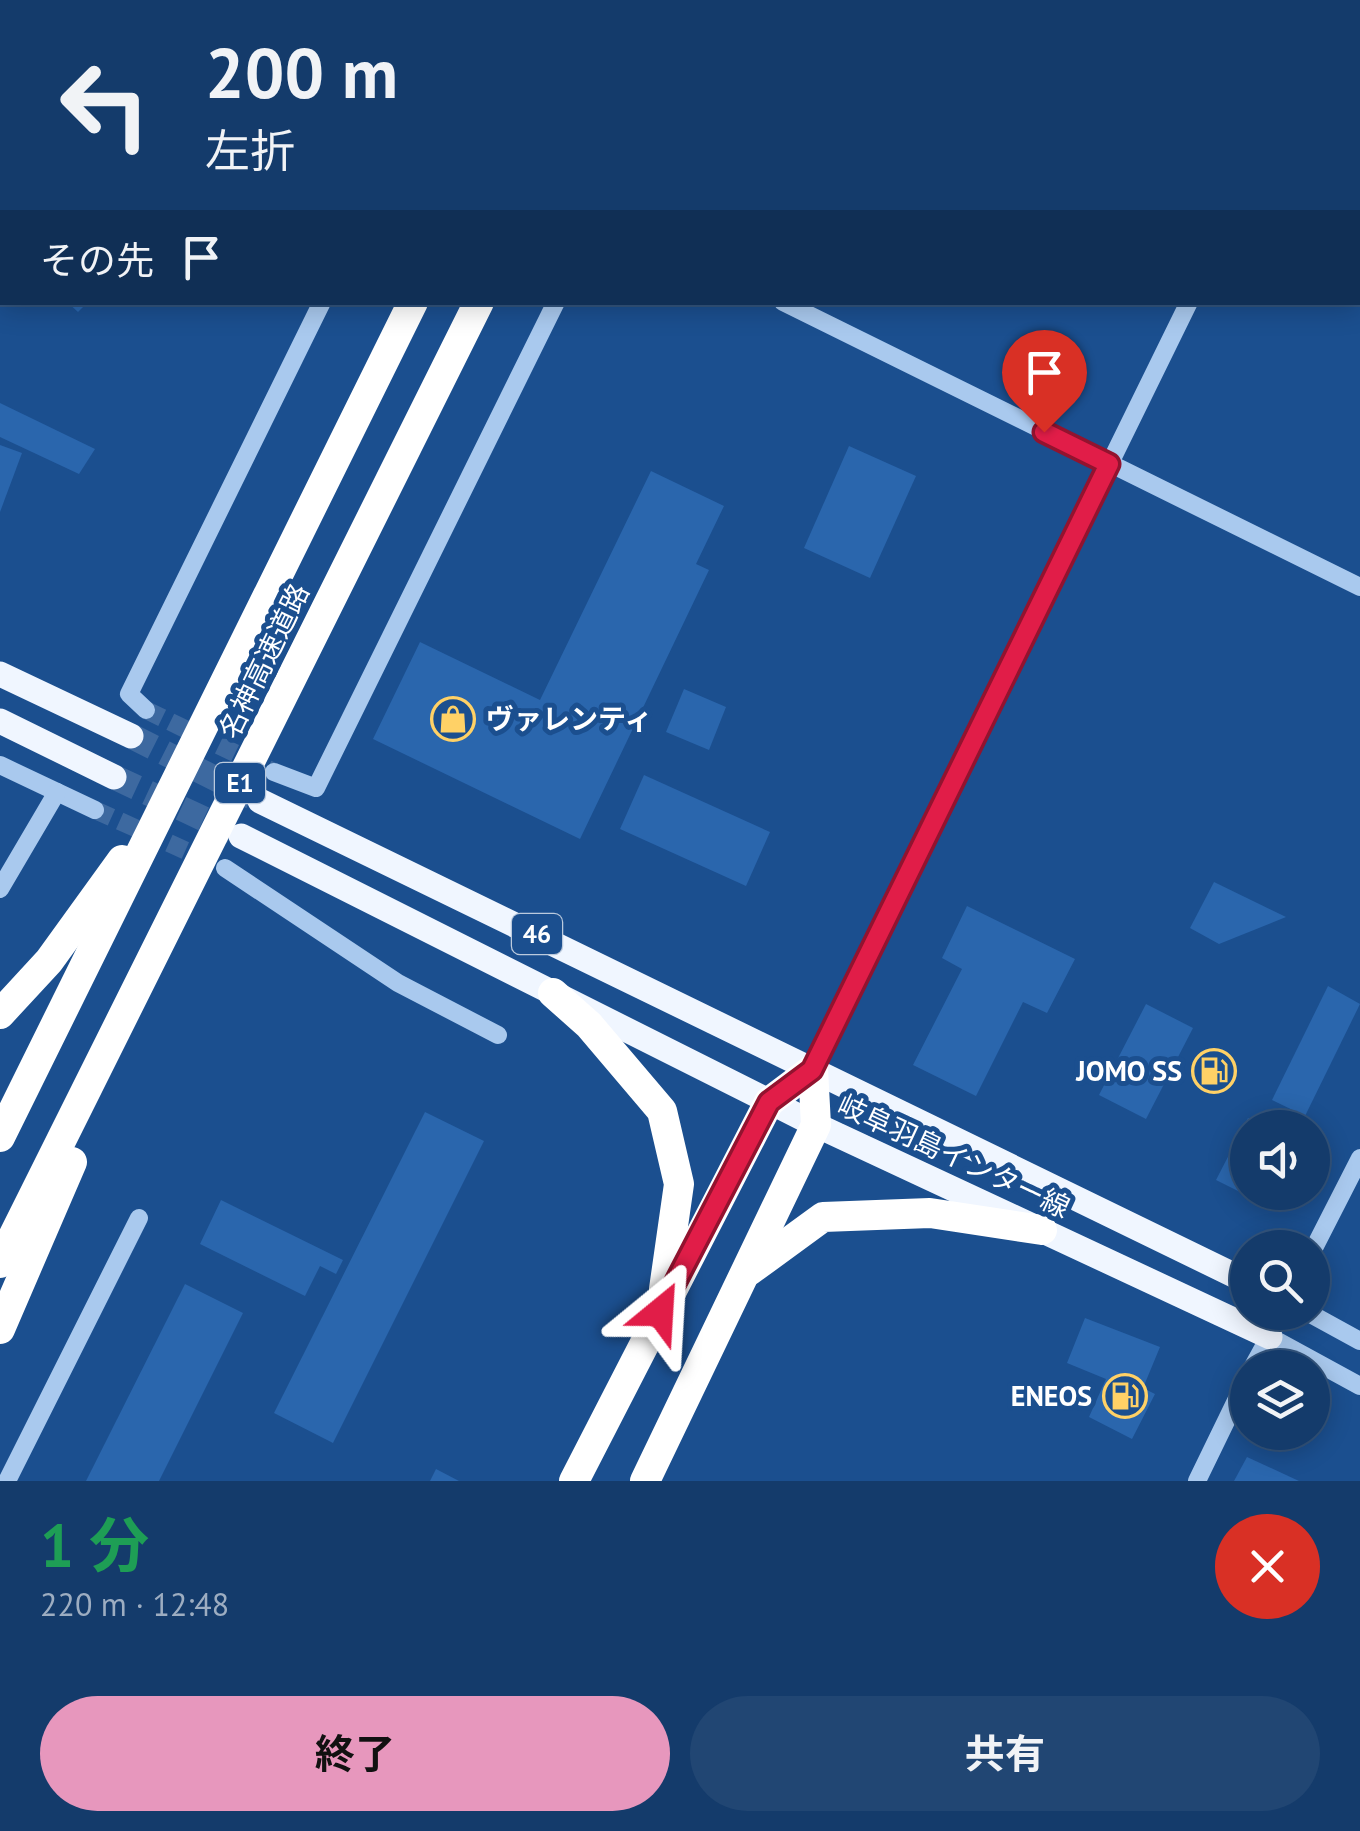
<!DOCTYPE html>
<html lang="ja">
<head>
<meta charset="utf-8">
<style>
	:root { --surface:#143b6b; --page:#214673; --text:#f1f3f6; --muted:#9dadc1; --line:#33557e; --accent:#e797bd }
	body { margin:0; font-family:"PT Sans","Noto Sans JP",sans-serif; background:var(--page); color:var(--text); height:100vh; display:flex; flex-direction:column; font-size:38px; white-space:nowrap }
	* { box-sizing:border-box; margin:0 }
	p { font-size:32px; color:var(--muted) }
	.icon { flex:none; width:55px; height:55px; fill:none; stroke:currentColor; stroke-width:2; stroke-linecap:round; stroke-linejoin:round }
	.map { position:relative; height:1481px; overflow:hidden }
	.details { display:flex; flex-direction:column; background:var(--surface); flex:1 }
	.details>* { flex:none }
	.top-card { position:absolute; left:0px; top:0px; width:1360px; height:305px; box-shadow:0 5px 25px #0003,0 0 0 2px var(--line); background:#143b6b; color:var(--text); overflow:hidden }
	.buttons { position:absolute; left:1230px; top:1110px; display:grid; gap:20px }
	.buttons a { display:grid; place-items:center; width:100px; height:100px; border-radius:50%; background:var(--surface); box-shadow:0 5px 25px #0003,0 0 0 2px var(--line); font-size:50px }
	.pin { position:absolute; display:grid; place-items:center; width:85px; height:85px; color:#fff; margin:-102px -42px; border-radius:50% 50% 50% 0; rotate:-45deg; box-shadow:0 0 10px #0007 }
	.pin .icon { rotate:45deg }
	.me { position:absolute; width:110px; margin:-55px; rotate:27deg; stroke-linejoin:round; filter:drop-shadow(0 0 8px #0008) }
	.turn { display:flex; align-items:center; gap:35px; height:210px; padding:0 40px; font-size:45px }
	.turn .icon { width:130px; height:130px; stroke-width:2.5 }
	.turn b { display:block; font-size:70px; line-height:85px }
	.then { display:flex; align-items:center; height:95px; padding:0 40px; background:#0003; gap:20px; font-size:38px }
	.round { display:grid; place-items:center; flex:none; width:105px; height:105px; border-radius:52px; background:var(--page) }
	.overview { display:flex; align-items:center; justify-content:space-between; height:170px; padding:0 40px }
	h1 { font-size:60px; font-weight:700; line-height:75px; color:#1e9e55 }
	.primary-button { display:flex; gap:20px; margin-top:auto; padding:20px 40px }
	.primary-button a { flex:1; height:115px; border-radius:60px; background:var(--accent); color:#111; font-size:40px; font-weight:700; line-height:115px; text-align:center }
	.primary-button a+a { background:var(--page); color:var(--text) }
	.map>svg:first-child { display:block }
	.building { fill:#2a66ad }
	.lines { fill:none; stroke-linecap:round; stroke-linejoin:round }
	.minor-tunnel { stroke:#3d69a0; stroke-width:18; stroke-dasharray:18 9; stroke-linecap:butt }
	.major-tunnel { stroke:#3d69a0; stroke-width:25; stroke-dasharray:25 12; stroke-linecap:butt }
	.minor { stroke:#a9c9ee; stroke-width:18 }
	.major { stroke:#f0f6ff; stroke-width:25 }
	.highway { stroke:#fff; stroke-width:30 }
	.rail { stroke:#fff; stroke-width:8; stroke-dasharray:18 8; stroke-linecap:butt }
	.route-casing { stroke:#92132f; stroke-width:25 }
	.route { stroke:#e11d48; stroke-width:18 }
	.labels { text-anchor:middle; stroke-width:10; stroke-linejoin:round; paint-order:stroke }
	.shield { fill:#1b4f8f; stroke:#bbcadd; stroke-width:2.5 }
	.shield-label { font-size:25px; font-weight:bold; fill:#fff }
	.street-label { font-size:28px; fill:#fff; stroke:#1b4f8f }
	.poi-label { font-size:28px; font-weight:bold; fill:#fff; stroke:#1b4f8f; text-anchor:end }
</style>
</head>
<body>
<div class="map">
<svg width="1360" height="1481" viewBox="0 0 1360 1481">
	<rect width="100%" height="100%" fill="#1b4f8f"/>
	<g class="building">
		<polygon points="67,302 88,302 78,312"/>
		<polygon points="0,403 95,449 79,474 0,437"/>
		<polygon points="0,445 22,453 0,512"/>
		<polygon points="849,446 916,476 870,578 804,548"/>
		<polygon points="651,471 724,506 696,564 709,570 580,839 373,739 420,642 540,700"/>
		<polygon points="684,689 726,707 709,750 666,732"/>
		<polygon points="644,775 770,832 746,886 620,829"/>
		<polygon points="1214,882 1286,917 1219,944 1190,928"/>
		<polygon points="967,906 1075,959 1047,1013 1023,1002 976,1096 913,1065 962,969 942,958"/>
		<polygon points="1328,986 1360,1004 1305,1116 1272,1100"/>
		<polygon points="1146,1004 1193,1028 1146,1119 1099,1095"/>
		<polygon points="425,1112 484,1141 333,1443 274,1413"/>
		<polygon points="1248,1118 1266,1128 1248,1128 1246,1195 1216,1180"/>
		<polygon points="221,1200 343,1260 336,1274 320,1266 305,1296 200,1244"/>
		<polygon points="185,1284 243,1313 159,1481 86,1481"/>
		<polygon points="1085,1318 1160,1347 1143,1388 1155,1394 1132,1439 1089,1417 1106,1379 1067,1363"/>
		<polygon points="1247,1457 1299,1481 1234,1481"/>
		<polygon points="436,1469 459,1481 430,1481"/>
	</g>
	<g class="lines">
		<g class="minor-tunnel">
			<polyline points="153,0 158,2"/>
			<polyline points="146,710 274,772"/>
			<polyline points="95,810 209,861"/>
		</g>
		<g class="major-tunnel">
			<polyline points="131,736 252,797"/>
			<polyline points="114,777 232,832"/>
		</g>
		<g class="minor">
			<polyline points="471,2 473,0"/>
			<polyline points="705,2 706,0"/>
			<polyline points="1338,2 1339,0"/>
			<polyline points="783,302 1360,587"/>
			<polyline points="146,710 129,694 322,302"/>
			<polyline points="0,765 95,810"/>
			<polyline points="274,772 316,788 556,302"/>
			<polyline points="225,868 398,983 498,1035"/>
			<polyline points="0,889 57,792"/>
			<polyline points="813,1069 1189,302"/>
			<polyline points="1312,1252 1360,1158"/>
			<polyline points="1307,1312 1360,1341"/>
			<polyline points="1270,1337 1360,1386"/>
			<polyline points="1252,1368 1283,1312"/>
			<polyline points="7,1481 139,1218"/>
			<polyline points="1197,1481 1248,1376"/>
		</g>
		<g class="major">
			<polyline points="0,674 131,736"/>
			<polyline points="0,721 114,777"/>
			<polyline points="260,801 1248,1282"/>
			<polyline points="241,836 816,1125 1270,1337"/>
		</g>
		<g class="highway">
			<polyline points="559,2 560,0"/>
			<polyline points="628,2 629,0"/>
			<polyline points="553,993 589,1025 662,1111 679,1184 664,1289"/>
			<polyline points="0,1014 49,961 122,860"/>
			<polyline points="0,1137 413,302"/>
			<polyline points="0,1263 479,302"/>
			<polyline points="749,1271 823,1217 930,1213 1042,1230"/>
			<polyline points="0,1329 72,1162"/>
			<polyline points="574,1481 769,1102 813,1069"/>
			<polyline points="645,1481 816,1125 813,1069"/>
		</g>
		<g class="rail">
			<polyline points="105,2 107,0"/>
			<polyline points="148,2 151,0"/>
			<polyline points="0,101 2,99"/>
			<polyline points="0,144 2,142"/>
		</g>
	</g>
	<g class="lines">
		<g class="route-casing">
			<polyline id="route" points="660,1312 769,1102 812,1070 1109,464 1044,432"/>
		</g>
		<use href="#route" class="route"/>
	</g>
	<defs>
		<g id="shop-ring" transform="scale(2.25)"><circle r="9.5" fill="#1b4f8f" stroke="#ffd166" stroke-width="1.5"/><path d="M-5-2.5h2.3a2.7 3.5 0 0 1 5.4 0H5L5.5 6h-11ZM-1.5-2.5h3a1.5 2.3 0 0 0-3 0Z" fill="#ffd166"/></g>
		<g id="fuel-ring" transform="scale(2.25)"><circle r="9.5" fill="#1b4f8f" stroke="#ffd166" stroke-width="1.5"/><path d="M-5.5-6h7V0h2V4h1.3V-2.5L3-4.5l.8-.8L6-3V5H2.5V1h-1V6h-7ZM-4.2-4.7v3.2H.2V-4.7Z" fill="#ffd166"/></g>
	</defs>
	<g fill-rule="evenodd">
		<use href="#shop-ring" x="453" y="719"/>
		<use href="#fuel-ring" x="1214" y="1071"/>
		<use href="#fuel-ring" x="1125" y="1396"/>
	</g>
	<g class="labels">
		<g class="shield">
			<rect x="215" y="763" width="50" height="40" rx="8"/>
			<rect x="512" y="914" width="50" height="40" rx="8"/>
		</g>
		<g class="shield-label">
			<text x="240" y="792">E1</text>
			<text x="537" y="943">46</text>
		</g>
		<g class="street-label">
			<text transform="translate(264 661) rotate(-64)" y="10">名神高速道路</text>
			<text transform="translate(954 1156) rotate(25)" y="10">岐阜羽島インター線</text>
		</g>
		<g class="poi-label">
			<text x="486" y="729" text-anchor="start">ヴァレンティ</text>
			<text x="1182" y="1081">JOMO SS</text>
			<text x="1092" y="1406">ENEOS</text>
		</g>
	</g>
</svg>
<div class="buttons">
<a><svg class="icon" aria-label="sound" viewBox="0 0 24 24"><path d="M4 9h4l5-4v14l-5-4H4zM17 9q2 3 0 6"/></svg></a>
<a><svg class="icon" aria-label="search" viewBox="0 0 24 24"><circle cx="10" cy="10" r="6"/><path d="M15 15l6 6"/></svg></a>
<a><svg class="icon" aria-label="layers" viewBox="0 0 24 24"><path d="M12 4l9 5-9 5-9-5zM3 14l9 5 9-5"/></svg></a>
</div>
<div class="pin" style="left:1044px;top:432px;background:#d93025"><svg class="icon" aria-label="arrive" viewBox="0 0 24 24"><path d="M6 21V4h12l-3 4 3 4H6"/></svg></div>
<svg class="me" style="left:660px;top:1312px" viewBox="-20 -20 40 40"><path d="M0-17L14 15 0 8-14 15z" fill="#e11d48" stroke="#fff" stroke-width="4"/></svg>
<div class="top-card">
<div class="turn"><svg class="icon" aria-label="left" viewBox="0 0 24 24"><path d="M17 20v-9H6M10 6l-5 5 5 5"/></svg><div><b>200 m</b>左折</div></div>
<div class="then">その先<svg class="icon" aria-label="arrive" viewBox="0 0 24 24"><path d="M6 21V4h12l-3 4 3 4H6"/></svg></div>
</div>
</div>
<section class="details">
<div class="overview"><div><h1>1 分</h1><p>220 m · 12:48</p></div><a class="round" style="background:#d93025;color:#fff"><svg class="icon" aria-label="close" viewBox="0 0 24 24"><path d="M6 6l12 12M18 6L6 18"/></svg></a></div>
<div class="primary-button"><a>終了</a><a>共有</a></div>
</section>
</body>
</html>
